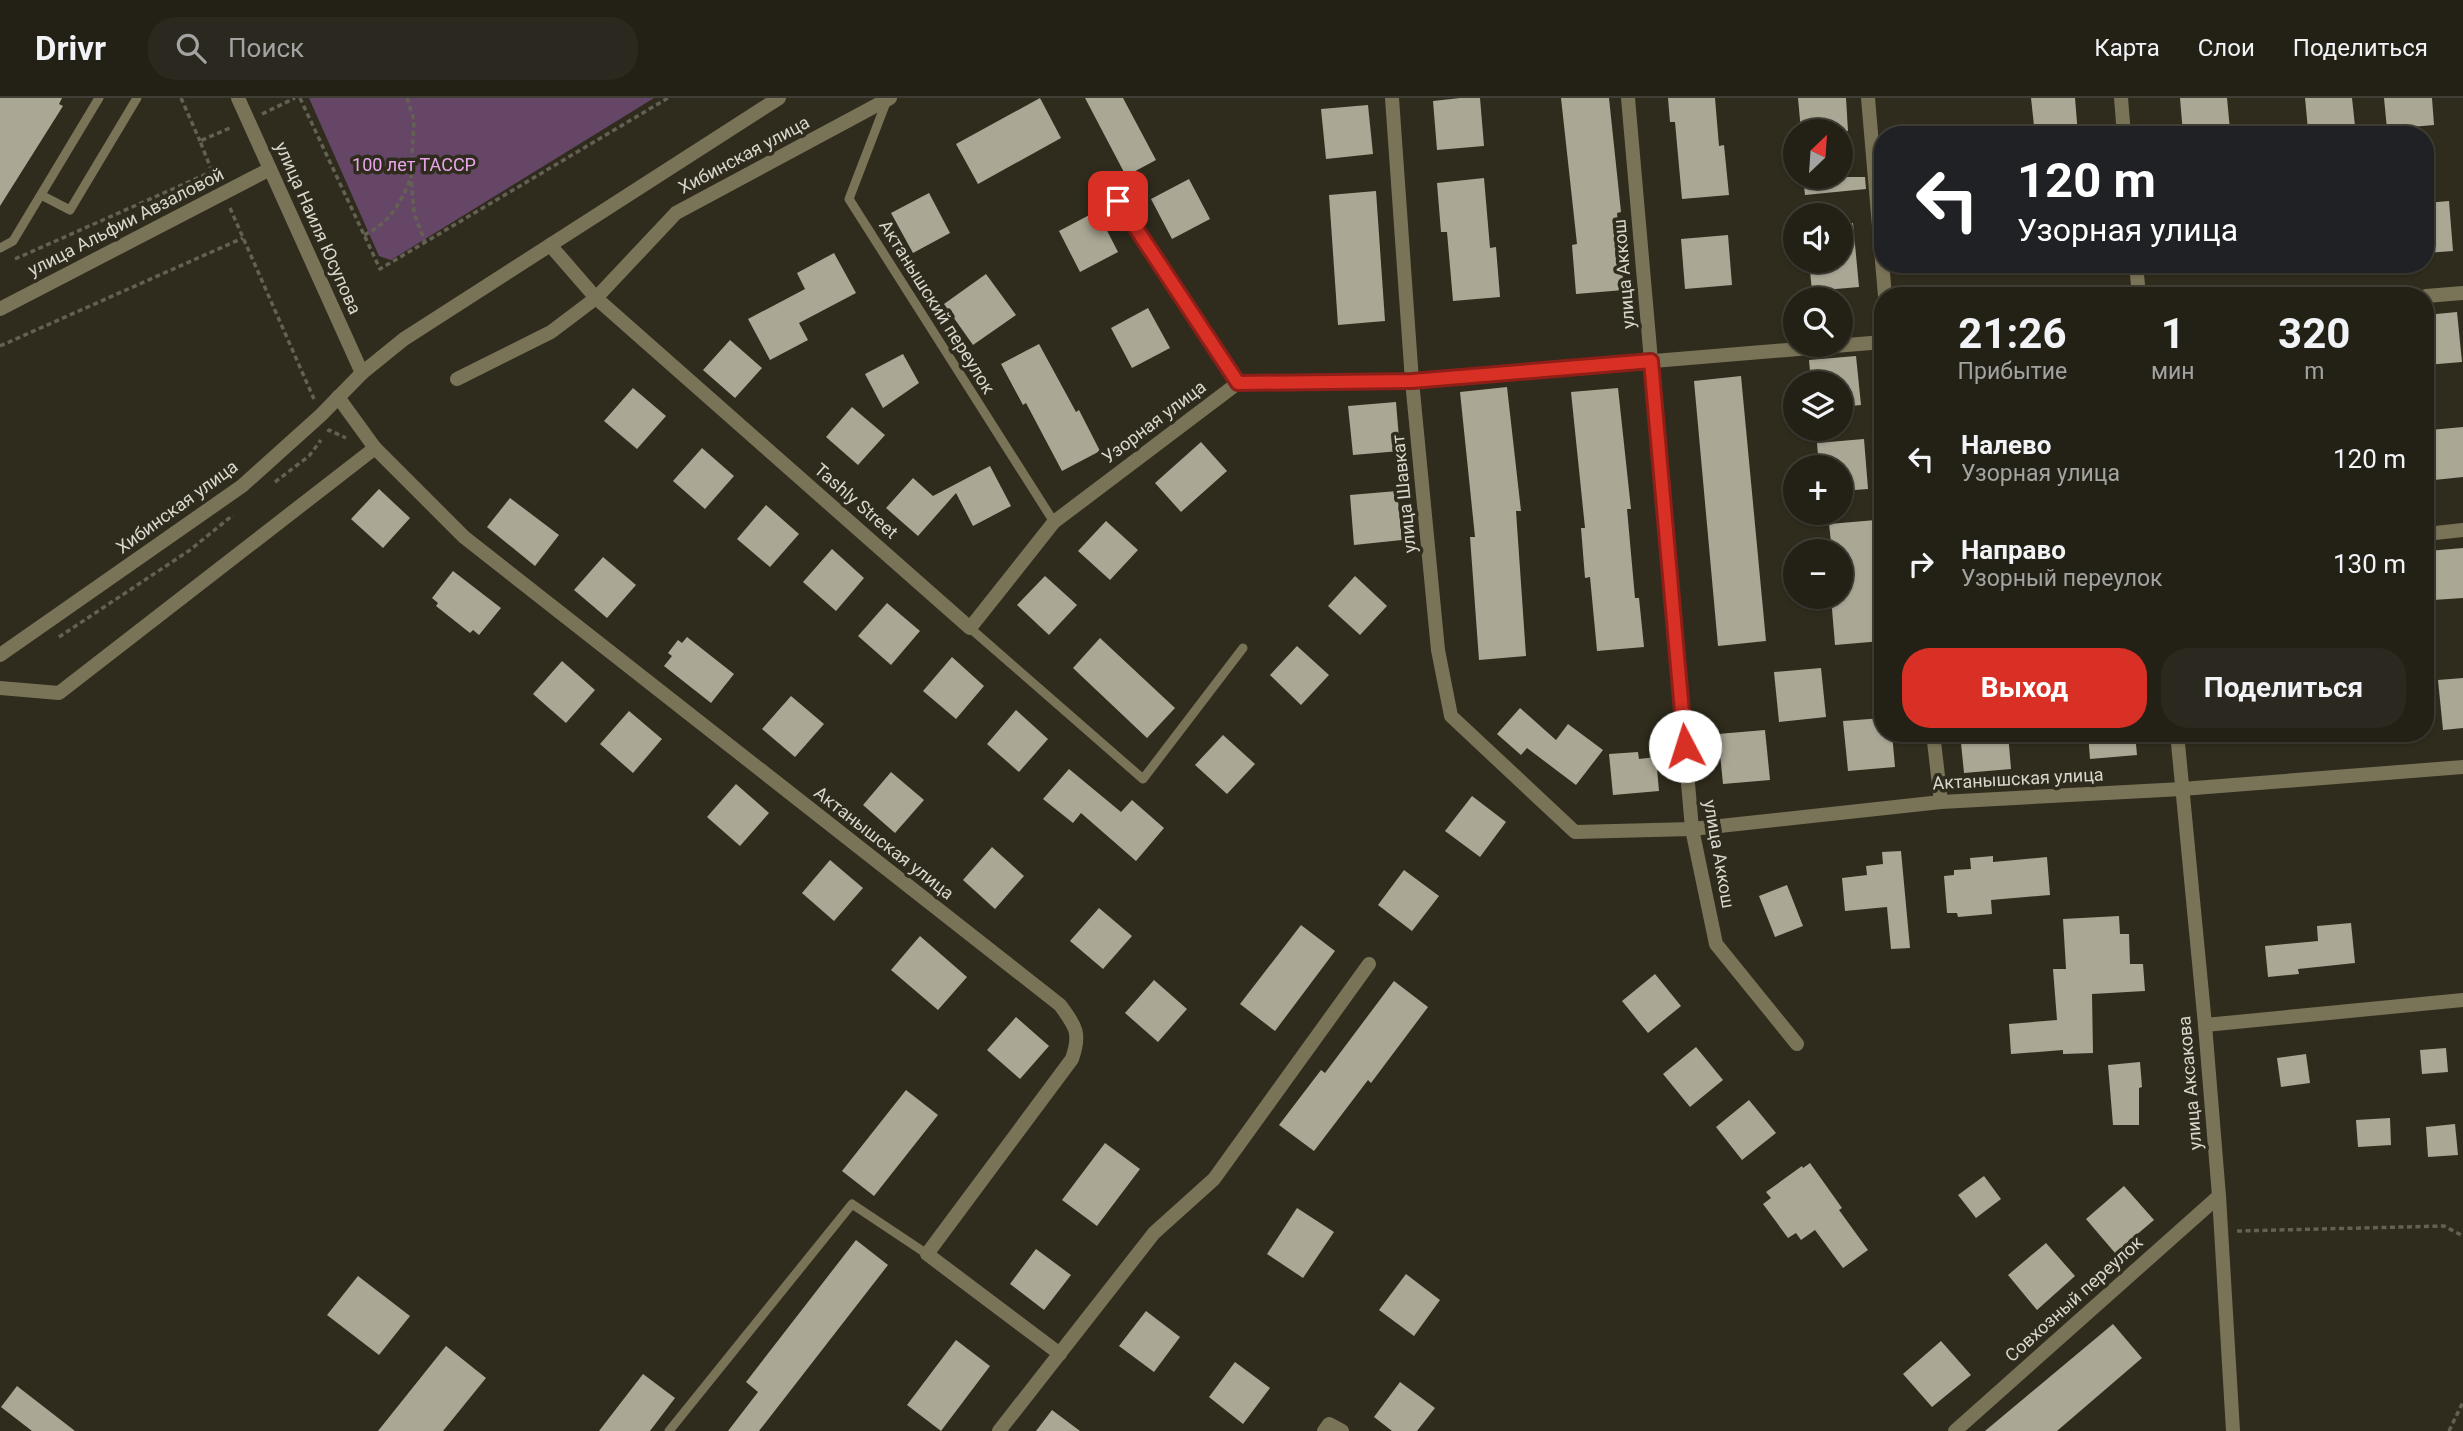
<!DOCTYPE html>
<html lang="ru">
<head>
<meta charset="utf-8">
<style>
	:root { --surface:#232116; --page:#2b291f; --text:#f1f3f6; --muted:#a3a3a1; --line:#403e35; --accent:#d93025 }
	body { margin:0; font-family:Roboto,sans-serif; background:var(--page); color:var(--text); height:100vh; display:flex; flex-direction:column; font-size:26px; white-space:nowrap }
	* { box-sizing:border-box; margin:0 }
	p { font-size:23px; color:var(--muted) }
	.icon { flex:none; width:38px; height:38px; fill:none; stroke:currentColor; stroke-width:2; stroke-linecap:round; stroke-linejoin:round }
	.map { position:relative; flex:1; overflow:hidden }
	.drawer { position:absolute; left:1874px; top:189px; width:560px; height:455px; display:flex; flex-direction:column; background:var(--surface); border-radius:28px; box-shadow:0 2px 5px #0004,0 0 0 2px var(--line) }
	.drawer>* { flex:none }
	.top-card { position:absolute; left:1874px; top:28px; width:560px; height:147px; border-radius:28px; box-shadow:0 2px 5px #0004,0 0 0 2px var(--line); background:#202124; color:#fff; overflow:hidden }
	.needle { width:46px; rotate:25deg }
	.fabs { position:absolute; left:1783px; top:21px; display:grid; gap:14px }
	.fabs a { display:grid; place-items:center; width:70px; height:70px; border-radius:50%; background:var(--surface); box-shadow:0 2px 5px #0004,0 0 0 2px var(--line); font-size:35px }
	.pin { position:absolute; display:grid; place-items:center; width:60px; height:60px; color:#fff; margin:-30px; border-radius:14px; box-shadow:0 4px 10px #0006 }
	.me { position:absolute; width:77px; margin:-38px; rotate:355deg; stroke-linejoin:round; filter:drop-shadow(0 0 5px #0008) }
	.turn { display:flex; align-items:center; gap:24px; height:147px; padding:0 28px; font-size:32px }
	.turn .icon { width:91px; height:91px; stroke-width:2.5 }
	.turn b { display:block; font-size:49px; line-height:60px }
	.eta { display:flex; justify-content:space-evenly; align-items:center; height:119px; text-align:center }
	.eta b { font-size:42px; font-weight:700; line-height:49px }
	.cta { display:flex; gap:14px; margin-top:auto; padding:14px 28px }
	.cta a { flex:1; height:80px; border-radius:28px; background:var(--accent); color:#fff; font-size:28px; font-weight:700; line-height:80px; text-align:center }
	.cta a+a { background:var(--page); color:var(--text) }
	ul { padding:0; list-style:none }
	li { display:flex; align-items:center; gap:21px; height:105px; padding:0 28px }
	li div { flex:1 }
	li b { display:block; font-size:26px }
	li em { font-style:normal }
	header { display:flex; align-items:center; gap:42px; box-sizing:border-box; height:98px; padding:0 35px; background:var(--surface); border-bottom:2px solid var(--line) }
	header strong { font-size:33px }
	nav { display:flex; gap:38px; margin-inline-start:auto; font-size:24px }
	.search { width:490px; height:63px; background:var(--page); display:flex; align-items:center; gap:18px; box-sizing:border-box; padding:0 24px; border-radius:28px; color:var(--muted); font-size:26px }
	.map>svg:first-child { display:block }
	.green { fill:#664667 }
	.building { fill:#aba795 }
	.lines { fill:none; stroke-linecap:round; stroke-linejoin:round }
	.path { stroke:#646154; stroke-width:3.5; stroke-dasharray:5 3.5; stroke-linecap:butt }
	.lane { stroke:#797357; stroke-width:9 }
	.street { stroke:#797357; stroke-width:14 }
	.route-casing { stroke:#8d1f18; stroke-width:18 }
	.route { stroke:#d93025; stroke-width:12 }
	.labels { text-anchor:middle; stroke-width:7; stroke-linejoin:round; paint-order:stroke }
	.street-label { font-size:18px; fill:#d9d7cd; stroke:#2f2c1d }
	.park-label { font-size:18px; fill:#e9a6ec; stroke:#2f2c1d }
</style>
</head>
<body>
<header>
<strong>Drivr</strong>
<div class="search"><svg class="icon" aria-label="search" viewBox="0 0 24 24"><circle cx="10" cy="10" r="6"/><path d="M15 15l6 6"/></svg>Поиск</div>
<nav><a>Карта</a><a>Слои</a><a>Поделиться</a></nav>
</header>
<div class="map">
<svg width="2463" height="1333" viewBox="0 0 2463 1333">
	<rect width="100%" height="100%" fill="#2f2c1d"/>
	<polygon class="green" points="309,0 654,0 391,162 379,158"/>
	<g class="building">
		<polygon points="0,0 62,0 59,6 63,8 0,108"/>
		<polygon points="1040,0 1061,40 978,86 956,46"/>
		<polygon points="1085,0 1123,0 1156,62 1126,78"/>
		<polygon points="1460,0 1480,0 1484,48 1437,52 1433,3"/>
		<polygon points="1561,0 1609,0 1621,114 1617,115 1624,192 1576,196 1572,147 1577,146"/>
		<polygon points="1668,0 1715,0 1719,48 1724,47 1729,97 1682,101 1675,24 1670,24"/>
		<polygon points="1798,0 1846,0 1848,33 1801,33"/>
		<polygon points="2031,0 2075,0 2078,37 2035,37"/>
		<polygon points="2180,0 2227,0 2230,32 2183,36"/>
		<polygon points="2305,0 2352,0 2355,28 2308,32"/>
		<polygon points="2384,0 2432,0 2434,27 2387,31"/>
		<polygon points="1368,7 1373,56 1326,61 1321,11"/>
		<polygon points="1803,79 1865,79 1866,91 1805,97"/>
		<polygon points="1484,80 1490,150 1496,149 1500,199 1453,203 1447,134 1441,134 1437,85"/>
		<polygon points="1189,81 1210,121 1172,141 1151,101"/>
		<polygon points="1376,93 1385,223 1338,227 1329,97"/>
		<polygon points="929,95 950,135 913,155 891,115"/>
		<polygon points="2449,103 2453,153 2426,155 2426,105"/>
		<polygon points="1097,113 1118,154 1080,174 1059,133"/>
		<polygon points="1853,125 1859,189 1812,193 1809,163 1841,163 1841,126"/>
		<polygon points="1728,137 1732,187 1685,191 1681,141"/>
		<polygon points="834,155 856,195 799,225 808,242 770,262 748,221 805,191 797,175"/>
		<polygon points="986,176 1016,217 973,247 944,206"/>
		<polygon points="1148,210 1170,250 1132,270 1111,230"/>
		<polygon points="2457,214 2462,264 2426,267 2426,217"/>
		<polygon points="730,242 762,270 735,300 703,272"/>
		<polygon points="1039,246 1076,314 1079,312 1100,353 1062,373 1026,305 1023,307 1001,266"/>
		<polygon points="903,256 919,285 883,310 865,276"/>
		<polygon points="1856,258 1861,307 1841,309 1841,285 1811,285 1809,262"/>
		<polygon points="1741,278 1766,543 1718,548 1694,283"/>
		<polygon points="1507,289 1521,413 1516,413 1526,558 1479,562 1470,439 1475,439 1460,294"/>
		<polygon points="633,290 666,318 637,351 604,323"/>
		<polygon points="1618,290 1631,411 1627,411 1635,500 1639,500 1644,549 1597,553 1590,479 1585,480 1581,430 1585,430 1571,294"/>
		<polygon points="1396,304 1400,353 1353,357 1348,308"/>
		<polygon points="852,309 885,337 858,367 826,339"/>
		<polygon points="2463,329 2463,379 2434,382 2430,332"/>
		<polygon points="1864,341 1868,391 1841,393 1841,369 1819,369 1817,345"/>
		<polygon points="1201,344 1227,373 1181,414 1155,385"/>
		<polygon points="702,350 734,378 705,411 673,383"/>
		<polygon points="990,368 1011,408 973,428 956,395 918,438 886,410 913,380 933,398"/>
		<polygon points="379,391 410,420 383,450 351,421"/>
		<polygon points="1397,393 1402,442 1354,447 1350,397"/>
		<polygon points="510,400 559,437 535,468 487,429"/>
		<polygon points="766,407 799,436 770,469 737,441"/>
		<polygon points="1876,422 1881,471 1876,472 1882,543 1835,547 1831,499 1841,499 1841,453 1832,453 1829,426"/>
		<polygon points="1106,423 1138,452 1110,482 1078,453"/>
		<polygon points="2463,450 2463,500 2433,502 2428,453"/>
		<polygon points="832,451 864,480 836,513 803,484"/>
		<polygon points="603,459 636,487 607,520 574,492"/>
		<polygon points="453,473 501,510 479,537 473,532 470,535 436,508 438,505 432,500"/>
		<polygon points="1045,478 1077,507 1049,537 1017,507"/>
		<polygon points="1355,478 1387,508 1360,537 1328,508"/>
		<polygon points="887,505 920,533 891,567 858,538"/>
		<polygon points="687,539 734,576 711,605 664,568 672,558 668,555 678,542 682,545"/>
		<polygon points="1100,540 1175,610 1147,640 1073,570"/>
		<polygon points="1297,548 1329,577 1301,607 1270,577"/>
		<polygon points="952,559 984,588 956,621 923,593"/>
		<polygon points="562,563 595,592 566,625 533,596"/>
		<polygon points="1821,570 1826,619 1779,624 1774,574"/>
		<polygon points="2463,580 2463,630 2443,632 2438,582"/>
		<polygon points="791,598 824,626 795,659 762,631"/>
		<polygon points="1520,610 1556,642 1568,626 1603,652 1576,687 1527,650 1521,657 1497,636"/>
		<polygon points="1016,612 1048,641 1019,674 987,646"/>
		<polygon points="629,613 662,641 633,675 600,646"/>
		<polygon points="1883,620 1883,635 1892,635 1895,669 1848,673 1843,623"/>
		<polygon points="1765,632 1770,682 1723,686 1718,636"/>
		<polygon points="1960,635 2008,635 2011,671 1964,675"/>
		<polygon points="2088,635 2135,635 2137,657 2090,661"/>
		<polygon points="1223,637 1255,666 1227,696 1195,667"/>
		<polygon points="1638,654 1639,661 1656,659 1659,693 1613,697 1609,656"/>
		<polygon points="1069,671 1121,714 1132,702 1164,730 1136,763 1081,715 1073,725 1043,701"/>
		<polygon points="891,674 924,702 895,735 863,707"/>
		<polygon points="736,686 769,715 740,748 707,719"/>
		<polygon points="1472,698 1506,724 1480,759 1445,733"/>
		<polygon points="992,749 1024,778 995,811 963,782"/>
		<polygon points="1901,753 1910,850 1891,851 1887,809 1845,813 1842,780 1867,777 1866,768 1883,766 1882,754"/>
		<polygon points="1993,758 1993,764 2047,759 2050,797 1991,802 1992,816 1958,819 1957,815 1947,815 1944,778 1954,777 1954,772 1971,771 1970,760"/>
		<polygon points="830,762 863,790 834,823 802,795"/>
		<polygon points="1404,772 1439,798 1412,833 1378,807"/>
		<polygon points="1787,787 1803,828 1775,839 1759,798"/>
		<polygon points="1099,810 1132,838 1103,871 1070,843"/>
		<polygon points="2119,818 2120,836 2129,836 2130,866 2143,866 2145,893 2092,896 2093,955 2063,956 2063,952 2011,956 2009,926 2057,922 2053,871 2066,871 2063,821"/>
		<polygon points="2351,825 2355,865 2298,871 2299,876 2268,879 2265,848 2318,843 2317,828"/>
		<polygon points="1301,827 1335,853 1275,933 1240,906"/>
		<polygon points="920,838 967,879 938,912 891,872"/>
		<polygon points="1655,876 1681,908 1648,935 1622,903"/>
		<polygon points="1154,882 1187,911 1158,944 1125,915"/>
		<polygon points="1394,883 1428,909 1371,985 1368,982 1314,1053 1279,1027 1321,972 1325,975"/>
		<polygon points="1016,919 1049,948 1020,981 987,952"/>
		<polygon points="1696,949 1723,982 1690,1009 1663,976"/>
		<polygon points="2446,950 2448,974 2422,976 2420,952"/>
		<polygon points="2306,956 2310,985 2281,989 2277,960"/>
		<polygon points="2140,964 2142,989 2139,990 2139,1027 2113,1027 2108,967"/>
		<polygon points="906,992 938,1017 874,1098 842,1073"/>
		<polygon points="1749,1002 1776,1035 1742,1062 1716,1029"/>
		<polygon points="2390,1020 2391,1047 2358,1049 2356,1022"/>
		<polygon points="2455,1026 2458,1057 2428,1059 2426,1029"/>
		<polygon points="1105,1045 1140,1071 1097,1128 1062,1102"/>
		<polygon points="1810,1065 1842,1110 1839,1112 1868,1152 1843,1170 1815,1132 1801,1142 1796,1135 1788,1140 1763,1106 1771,1100 1766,1094 1802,1068 1803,1070"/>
		<polygon points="1984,1078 2001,1101 1976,1120 1958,1097"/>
		<polygon points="2124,1088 2154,1122 2115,1155 2086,1121"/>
		<polygon points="1297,1110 1334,1134 1303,1180 1267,1156"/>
		<polygon points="856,1142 888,1167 759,1333 728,1333 758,1294 746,1284"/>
		<polygon points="2046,1145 2075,1178 2037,1212 2008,1177"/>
		<polygon points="1036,1151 1071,1177 1044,1212 1010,1186"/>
		<polygon points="1406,1176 1440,1202 1414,1238 1379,1212"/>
		<polygon points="358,1178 410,1218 379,1257 327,1217"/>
		<polygon points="1146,1213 1180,1239 1154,1274 1119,1248"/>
		<polygon points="2113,1226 2142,1260 2057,1333 1985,1333"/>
		<polygon points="956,1242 990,1268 941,1333 907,1307"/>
		<polygon points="1941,1243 1971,1277 1932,1309 1903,1276"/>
		<polygon points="446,1248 486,1280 443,1333 378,1333"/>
		<polygon points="1235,1264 1270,1290 1243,1326 1209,1299"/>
		<polygon points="643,1276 675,1300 650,1333 599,1333"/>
		<polygon points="1400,1284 1435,1310 1417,1333 1392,1333 1374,1319"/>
		<polygon points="17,1288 75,1333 32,1333 1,1309"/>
		<polygon points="1052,1312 1080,1333 1036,1333"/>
	</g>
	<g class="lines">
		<g class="path">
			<polyline points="181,0 200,43"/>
			<polyline points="300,0 380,171 668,0"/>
			<polyline points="407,0 414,22 411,78 414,115 425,144"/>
			<polyline points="262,16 295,0"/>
			<polyline points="215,81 200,43 232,29"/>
			<polyline points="230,110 314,301"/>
			<path d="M364 137C391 124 399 107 411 80"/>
			<polyline points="15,161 211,74"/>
			<polyline points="0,248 243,140"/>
			<polyline points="328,334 329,332 346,340"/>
			<polyline points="275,384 309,358 321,342"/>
			<polyline points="59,539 190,452 233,417"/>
			<polyline points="2237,1133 2444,1128 2463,1138"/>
			<polyline points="2449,1333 2463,1304"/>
		</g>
		<g class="lane">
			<polyline points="887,2 849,101 1054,424"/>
			<polyline points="41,97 70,112 137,0"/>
			<polyline points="1118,103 1238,285"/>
			<polyline points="0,150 13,143 99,0"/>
			<polyline points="970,530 1143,681 1243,550"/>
			<polyline points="669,1333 852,1106 927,1156"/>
		</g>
		<g class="street">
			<polyline points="238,0 362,275"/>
			<polyline points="1392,0 1412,283 1438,552 1451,618 1575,734 1692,731 1941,704 2182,691 2463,669"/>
			<polyline points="1628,0 1692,731 1716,846 1797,946"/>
			<polyline points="1868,0 1885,198"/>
			<polyline points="2121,0 2124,37"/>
			<polyline points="550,147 596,200 970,530 1054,424 1238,285 1412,283 1883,244"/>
			<polyline points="2136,166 2139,198"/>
			<polyline points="2426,198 2463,195"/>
			<polyline points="0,211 270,71"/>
			<polyline points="457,281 551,234 596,200 676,115 890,0"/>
			<path d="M338 299 375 350 464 439 1060 907C1076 929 1081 935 1072 961L927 1156 1060 1256"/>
			<polyline points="2426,436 2463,432"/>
			<polyline points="0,557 242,388 321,317 362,275 404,241 779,0"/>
			<polyline points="0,590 59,595 375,350"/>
			<polyline points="1933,635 1941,704"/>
			<polyline points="2177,635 2205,927 2219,1098 2233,1333"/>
			<polyline points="2205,927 2463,902"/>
			<polyline points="999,1333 1154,1135 1214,1081 1369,866"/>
			<polyline points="1324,1333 1329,1326 1342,1333"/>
			<polyline points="1955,1333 2219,1098"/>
		</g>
	</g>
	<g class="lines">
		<g class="route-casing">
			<polyline id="route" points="1118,103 1238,285 1412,283 1651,263 1685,648"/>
		</g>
		<use href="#route" class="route"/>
	</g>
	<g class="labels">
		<g class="street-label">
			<text transform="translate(744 57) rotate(-28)" y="6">Хибинская улица</text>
			<text transform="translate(126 124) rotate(-27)" y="6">улица Альфии Авзаловой</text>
			<text transform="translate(318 130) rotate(66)" y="6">улица Наиля Юсупова</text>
			<text transform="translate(1624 176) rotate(-95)" y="6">улица Аккош</text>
			<text transform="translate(937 209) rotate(58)" y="6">Актанышский переулок</text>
			<text transform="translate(1154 324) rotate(-37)" y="6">Узорная улица</text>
			<text transform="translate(1404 396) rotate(-96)" y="6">улица Шавкат</text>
			<text transform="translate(856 403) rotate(41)" y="6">Tashly Street</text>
			<text transform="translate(177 409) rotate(-36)" y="6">Хибинская улица</text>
			<text transform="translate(2018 681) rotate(-3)" y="6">Актанышская улица</text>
			<text transform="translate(884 745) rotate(38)" y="6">Актанышская улица</text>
			<text transform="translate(1719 756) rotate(80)" y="6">улица Аккош</text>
			<text transform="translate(2190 985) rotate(-95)" y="6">улица Аксакова</text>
			<text transform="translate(2074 1201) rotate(-42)" y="6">Совхозный переулок</text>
		</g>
		<g class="park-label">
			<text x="414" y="73">100 лет ТАССР</text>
		</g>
	</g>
</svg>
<div class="fabs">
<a><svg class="needle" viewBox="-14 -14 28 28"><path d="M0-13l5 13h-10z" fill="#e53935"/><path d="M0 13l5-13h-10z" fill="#a3a3a1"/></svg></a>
<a><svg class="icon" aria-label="sound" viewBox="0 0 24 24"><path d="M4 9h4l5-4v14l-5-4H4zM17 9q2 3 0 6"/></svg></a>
<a><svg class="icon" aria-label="search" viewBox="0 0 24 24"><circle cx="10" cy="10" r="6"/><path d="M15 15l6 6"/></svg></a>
<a><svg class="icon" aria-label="layers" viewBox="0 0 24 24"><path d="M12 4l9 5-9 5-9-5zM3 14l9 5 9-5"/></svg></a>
<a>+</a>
<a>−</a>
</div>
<div class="pin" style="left:1118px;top:103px;background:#d93025"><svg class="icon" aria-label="arrive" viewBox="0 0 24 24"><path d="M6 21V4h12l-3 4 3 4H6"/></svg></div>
<svg class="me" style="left:1685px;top:648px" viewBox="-20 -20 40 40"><circle r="19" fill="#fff"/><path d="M0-13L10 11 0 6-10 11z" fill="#d93025"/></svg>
<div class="top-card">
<div class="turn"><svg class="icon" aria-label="left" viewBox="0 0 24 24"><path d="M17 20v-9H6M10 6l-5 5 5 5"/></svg><div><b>120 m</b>Узорная улица</div></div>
</div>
<section class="drawer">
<div class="eta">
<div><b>21:26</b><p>Прибытие</p></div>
<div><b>1</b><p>мин</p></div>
<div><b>320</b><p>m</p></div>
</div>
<ul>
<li><svg class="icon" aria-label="left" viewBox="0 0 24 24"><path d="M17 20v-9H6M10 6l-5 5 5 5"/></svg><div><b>Налево</b><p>Узорная улица</p></div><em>120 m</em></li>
<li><svg class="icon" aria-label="right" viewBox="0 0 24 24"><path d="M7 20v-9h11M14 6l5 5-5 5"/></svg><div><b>Направо</b><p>Узорный переулок</p></div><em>130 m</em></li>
</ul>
<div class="cta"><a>Выход</a><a>Поделиться</a></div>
</section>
</div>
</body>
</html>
